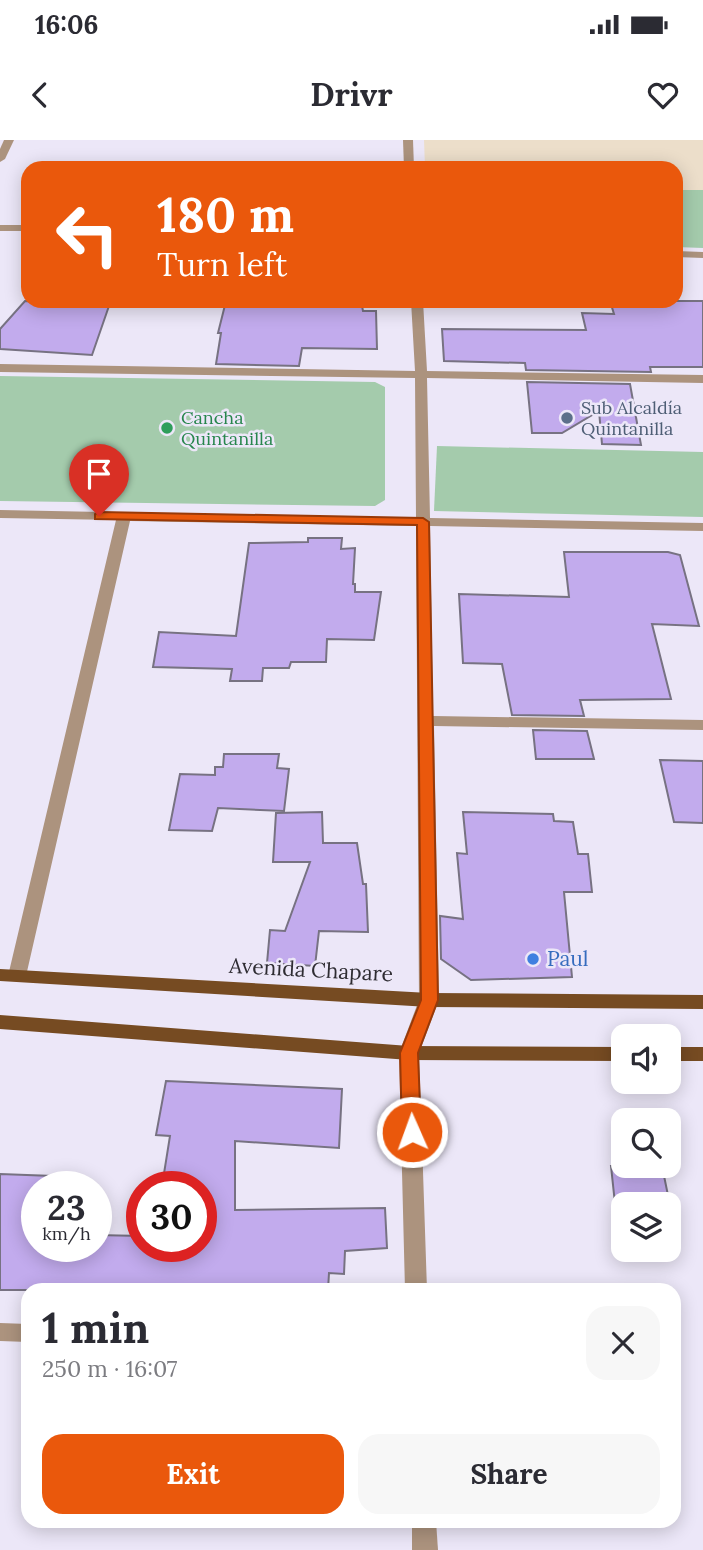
<!DOCTYPE html>
<html lang="en">
<head>
<meta charset="utf-8">
<style>
	:root { --surface:#fff; --page:#f7f7f7; --text:#2b2b33; --muted:#7c7c81; --accent:#ea580c }
	body { margin:0; font-family:Lora,serif; background:var(--page); color:var(--text); height:100vh; display:flex; flex-direction:column; font-size:26px; white-space:nowrap }
	* { box-sizing:border-box; margin:0 }
	p { font-size:23px; color:var(--muted) }
	.icon { flex:none; width:38px; height:38px; fill:none; stroke:currentColor; stroke-width:2; stroke-linecap:round; stroke-linejoin:round }
	.map { position:relative; flex:1; overflow:hidden }
	.side { position:absolute; left:21px; top:1143px; width:660px; height:245px; display:flex; flex-direction:column; background:var(--surface); border-radius:21px; box-shadow:0 4px 18px #0003 }
	.side>* { flex:none }
	.guide { position:absolute; left:21px; top:21px; width:662px; height:147px; border-radius:21px; box-shadow:0 4px 18px #0003; background:#ea580c; color:#fff; overflow:hidden }
	.buttons { position:absolute; left:611px; top:884px; display:grid; gap:14px }
	.buttons a { display:grid; place-items:center; width:70px; height:70px; border-radius:14px; background:var(--surface); box-shadow:0 4px 18px #0003; font-size:35px }
	.speed { position:absolute; left:21px; top:1031px; display:flex; gap:14px; font-size:35px; font-weight:700; text-align:center }
	.speed>* { display:grid; place-content:center; width:91px; height:91px; border-radius:50%; background:var(--surface); box-shadow:0 4px 18px #0003; line-height:1 }
	.speed small { font-size:18px; font-weight:400 }
	.speed .limit { border:10px solid #d22; background:#fff; color:#111 }
	.pin { position:absolute; display:grid; place-items:center; width:60px; height:60px; color:#fff; margin:-72px -30px; border-radius:50% 50% 50% 0; rotate:-45deg; box-shadow:0 0 7px #0007 }
	.pin .icon { rotate:45deg }
	.me { position:absolute; width:77px; margin:-38px; rotate:358deg; stroke-linejoin:round; filter:drop-shadow(0 0 5px #0008) }
	.turn { display:flex; align-items:center; gap:24px; height:147px; padding:0 21px; font-size:32px }
	.turn .icon { width:91px; height:91px; stroke-width:2.5 }
	.turn b { display:block; font-size:49px; line-height:60px }
	.round { display:grid; place-items:center; flex:none; width:74px; height:74px; border-radius:21px; background:var(--page) }
	.overview { display:flex; align-items:center; justify-content:space-between; height:119px; padding:0 21px }
	h1 { font-size:42px; font-weight:700; line-height:52px }
	.button { display:flex; gap:14px; margin-top:auto; padding:14px 21px }
	.button a { flex:1; height:80px; border-radius:21px; background:var(--accent); color:#fff; font-size:28px; font-weight:700; line-height:80px; text-align:center }
	.button a+a { background:var(--page); color:var(--text) }
	.status { display:flex; justify-content:space-between; align-items:center; height:49px; padding:0 35px; background:var(--surface); direction:ltr }
	.status svg { height:19px; fill:currentColor }
	header { display:flex; justify-content:space-between; align-items:center; height:91px; padding:0 21px; background:var(--surface); font-size:32px; font-weight:700 }
	.map>svg:first-child { display:block }
	.education { fill:#ecdeca }
	.green { fill:#a4cbac }
	.building { fill:#c2abed; stroke:#777282; stroke-width:2 }
	.lines { fill:none; stroke-linecap:round; stroke-linejoin:round }
	.minor { fill:#ac937e; fill-rule:evenodd }
	.major { fill:#764b22; fill-rule:evenodd }
	.route { fill:#ea580c; stroke:#983908; stroke-width:2 }
	.service-dot { fill:#5c6f8a; stroke:#ece7f8; stroke-width:2.5 }
	.leisure-dot { fill:#2e9e5b; stroke:#ece7f8; stroke-width:2.5 }
	.shop-dot { fill:#3f7fe0; stroke:#ece7f8; stroke-width:2.5 }
	.labels { text-anchor:middle; stroke-width:5; stroke-linejoin:round; paint-order:stroke }
	.far-service-label { font-size:18px; fill:#4e5e75; stroke:#ece7f8; text-anchor:start }
	.far-leisure-label { font-size:18px; fill:#27864d; stroke:#ece7f8; text-anchor:start }
	.shop-label { font-size:21px; fill:#366cbe; stroke:#ece7f8; text-anchor:start }
	.street-label { font-size:21px; fill:#2e2c32; stroke:#ece7f8 }
</style>
</head>
<body>
<div class="status"><b>16:06</b><svg viewBox="0 0 49 12"><path d="M0 12V9h3v3zM5 12V6h3v6zM10 12V3h3v9zM15 12V0h3v12zM26 1h20v11H26zM47 4h2v5h-2z"/></svg></div>
<header><svg class="icon" aria-label="back" viewBox="0 0 24 24"><path d="M15 5l-7 7 7 7"/></svg>Drivr<svg class="icon" aria-label="heart" viewBox="0 0 24 24"><path d="M12 20l-8-8c-3-5 5-10 8-4 3-6 11-1 8 4z"/></svg></header>
<div class="map">
<svg width="703" height="1410" viewBox="0 0 703 1410">
	<rect width="100%" height="100%" fill="#ece7f8"/>
	<polygon class="education" points="424,0 703,0 703,50 676,50 676,28 425,28"/>
	<g class="green">
		<polygon points="676,50 703,50 703,108 676,107"/>
		<polygon points="0,236 375,242 385,247 385,360 375,366 0,361"/>
		<polygon points="437,306 703,312 703,377 434,371"/>
	</g>
	<g class="building">
		<polygon points="25,161 110,163 92,215 0,209 0,189"/>
		<polygon points="226,161 361,161 363,171 376,171 377,209 302,208 299,226 216,224 221,193 218,193"/>
		<polygon points="610,161 703,161 703,227 650,227 651,232 526,230 525,223 444,221 442,189 586,190 582,173 614,174"/>
		<polygon points="527,242 630,244 641,305 602,304 599,271 562,293 532,293"/>
		<polygon points="308,398 342,398 341,409 355,408 353,444 355,444 355,452 381,452 374,500 327,499 326,522 291,522 289,528 263,528 262,541 230,541 232,529 153,527 159,492 236,496 249,403 308,402"/>
		<polygon points="564,412 668,412 680,415 699,486 652,484 671,559 580,560 584,576 512,575 502,524 463,523 459,454 569,457"/>
		<polygon points="533,590 587,591 594,619 536,619"/>
		<polygon points="224,614 279,614 277,628 289,629 284,671 218,668 212,691 169,690 180,634 215,635 215,627 223,627"/>
		<polygon points="660,620 703,621 703,683 674,682"/>
		<polygon points="322,672 323,703 357,703 363,744 366,744 368,792 319,791 315,826 267,823 270,790 285,791 310,722 273,722 276,673"/>
		<polygon points="463,672 553,674 554,681 573,682 578,714 588,714 592,752 564,752 572,837 471,840 441,819 440,776 463,779 457,713 467,714"/>
		<polygon points="166,941 342,949 339,1008 235,1001 235,1070 385,1068 387,1108 345,1111 344,1134 329,1133 328,1150 0,1150 0,1034 53,1036 52,1046 37,1046 37,1106 96,1106 96,1095 142,1096 142,1106 201,1106 201,1046 162,1046 170,996 156,995"/>
		<polygon points="611,1026 662,1026 672,1075 668,1075 668,1064 623,1064 623,1073 616,1073"/>
	</g>
	<g class="lines">
		<g class="minor">
			<polygon points="4,0 14,0 5,19 0,22 0,9"/>
			<polygon points="403,0 413,0 414,28 404,28"/>
			<rect x="0" y="85" width="28" height="6"/>
			<polygon points="676,111 703,112 703,118 676,117"/>
			<polygon points="411,161 423,161 427,231 703,235 703,243 427,238 430,378 703,383 703,391 430,386 433,576 703,580 703,590 434,586 439,860 419,913 427,1150 405,1150 399,913 419,860 416,386 130,381 26,836 24,840 10,840 8,836 116,380 0,378 0,370 416,378 415,238 0,232 0,224 415,231"/>
			<polygon points="0,1183 28,1184 28,1202 0,1201"/>
			<polygon points="412,1381 436,1381 438,1410 412,1410"/>
		</g>
		<g class="major">
			<polygon points="0,829 429,853 703,855 703,869 429,867 0,841"/>
			<polygon points="0,875 409,906 623,907 623,921 409,920 0,889"/>
			<rect x="668" y="907" width="35" height="14"/>
		</g>
	</g>
	<polygon class="route" points="99,372 423,378 429,382 438,860 418,913 421,992 418,997 405,997 402,992 400,913 421,860 417,385 95,379 95,374"/>
	<circle class="service-dot" cx="567" cy="278" r="7"/>
	<circle class="leisure-dot" cx="167" cy="288" r="7"/>
	<circle class="shop-dot" cx="533" cy="819" r="7"/>
	<g class="labels">
		<g class="far-service-label">
			<text x="581" y="274">Sub Alcaldía<tspan x="581" dy="21">Quintanilla</tspan></text>
		</g>
		<g class="far-leisure-label">
			<text x="181" y="284">Cancha<tspan x="181" dy="21">Quintanilla</tspan></text>
		</g>
		<g class="shop-label">
			<text x="547" y="826">Paul</text>
		</g>
		<g class="street-label">
			<text transform="translate(311 830) rotate(3)" y="7">Avenida Chapare</text>
		</g>
	</g>
</svg>
<div class="buttons">
<a><svg class="icon" aria-label="sound" viewBox="0 0 24 24"><path d="M4 9h4l5-4v14l-5-4H4zM17 9q2 3 0 6"/></svg></a>
<a><svg class="icon" aria-label="search" viewBox="0 0 24 24"><circle cx="10" cy="10" r="6"/><path d="M15 15l6 6"/></svg></a>
<a><svg class="icon" aria-label="layers" viewBox="0 0 24 24"><path d="M12 4l9 5-9 5-9-5zM3 14l9 5 9-5"/></svg></a>
</div>
<div class="speed"><div>23<small>km/h</small></div><div class="limit">30</div></div>
<div class="pin" style="left:99px;top:376px;background:#d93025"><svg class="icon" aria-label="arrive" viewBox="0 0 24 24"><path d="M6 21V4h12l-3 4 3 4H6"/></svg></div>
<svg class="me" style="left:412px;top:992px" viewBox="-20 -20 40 40"><circle r="17" fill="#ea580c" stroke="#fff" stroke-width="3"/><path d="M0-11L8 9 0 5-8 9z" fill="#fff"/></svg>
<div class="guide">
<div class="turn"><svg class="icon" aria-label="left" viewBox="0 0 24 24"><path d="M17 20v-9H6M10 6l-5 5 5 5"/></svg><div><b>180 m</b>Turn left</div></div>
</div>
<section class="side">
<div class="overview"><div><h1>1 min</h1><p>250 m · 16:07</p></div><a class="round"><svg class="icon" aria-label="close" viewBox="0 0 24 24"><path d="M6 6l12 12M18 6L6 18"/></svg></a></div>
<div class="button"><a>Exit</a><a>Share</a></div>
</section>
</div>
</body>
</html>
